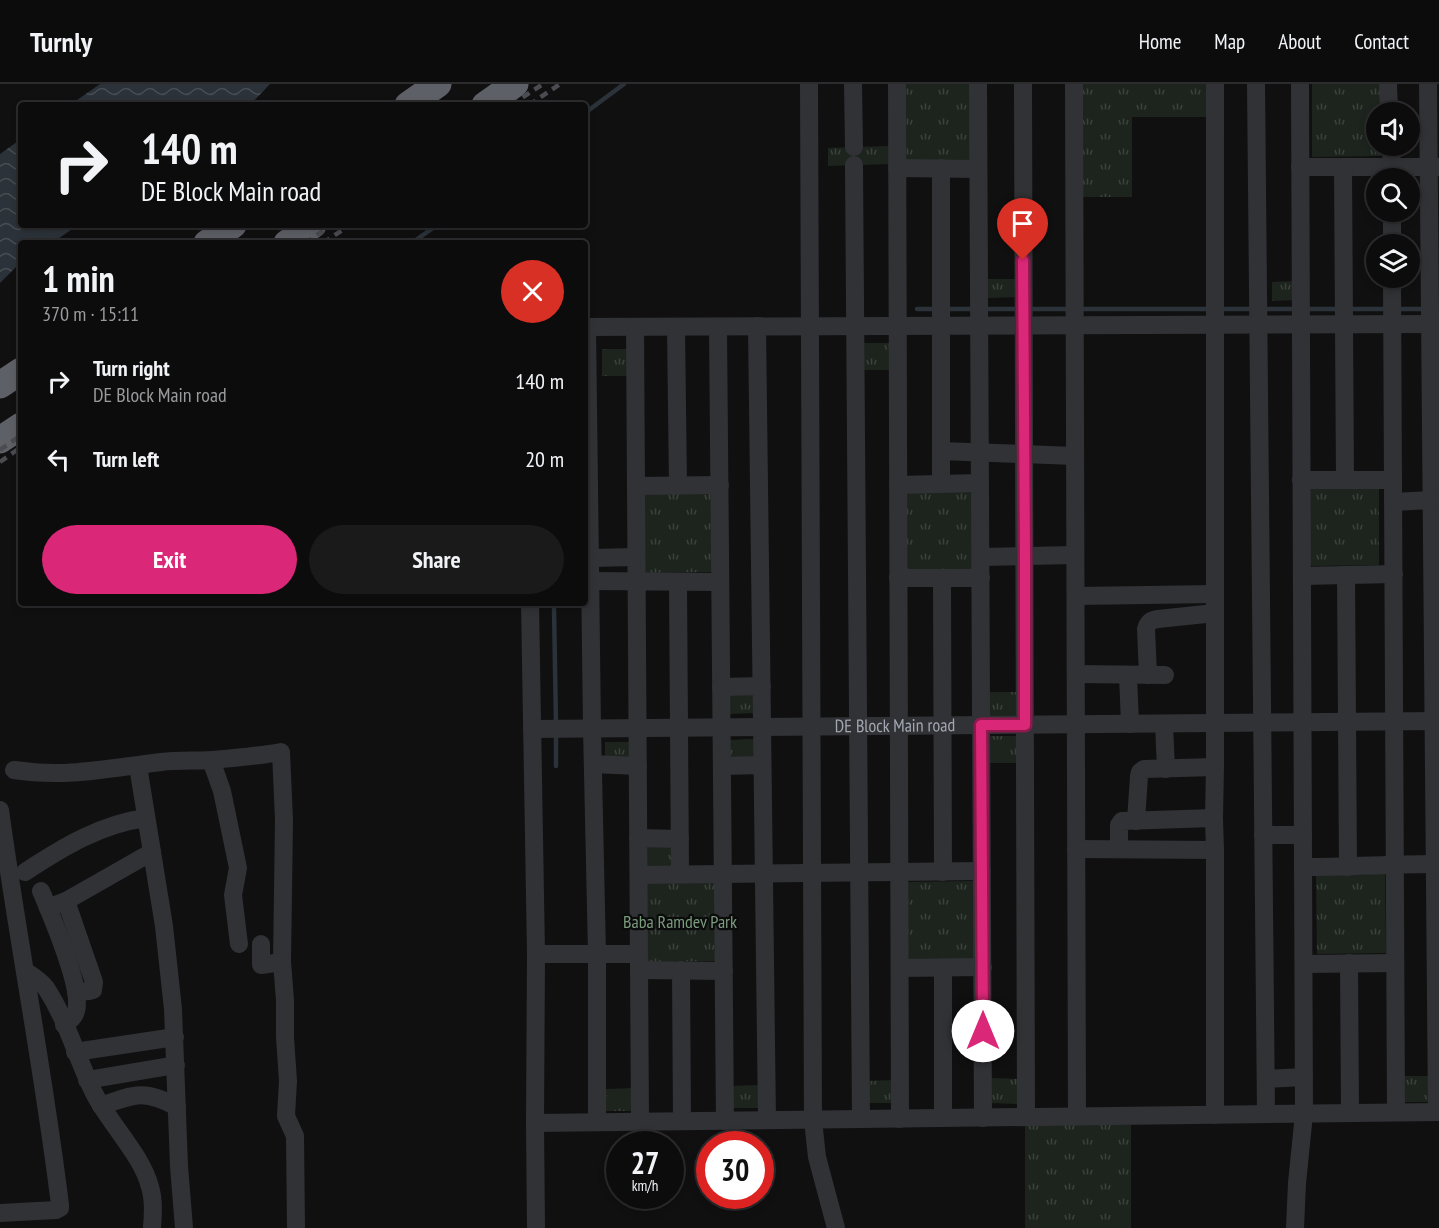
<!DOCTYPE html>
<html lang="en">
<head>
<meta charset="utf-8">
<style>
	:root { --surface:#0c0c0d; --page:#1a1a1b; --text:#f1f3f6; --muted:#9a9b9d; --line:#2c2c2e; --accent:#db2777 }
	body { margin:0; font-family:"PT Sans Narrow",sans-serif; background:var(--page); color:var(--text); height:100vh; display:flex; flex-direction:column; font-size:22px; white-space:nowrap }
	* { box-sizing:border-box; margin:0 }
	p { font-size:20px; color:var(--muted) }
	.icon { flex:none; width:33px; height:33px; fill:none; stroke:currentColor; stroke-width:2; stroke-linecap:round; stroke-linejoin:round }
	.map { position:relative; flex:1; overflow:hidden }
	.side { position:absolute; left:18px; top:156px; width:570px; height:366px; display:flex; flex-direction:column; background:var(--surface); border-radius:6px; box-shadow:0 3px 9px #0003,0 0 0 2px var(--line) }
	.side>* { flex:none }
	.top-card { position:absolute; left:18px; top:18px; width:570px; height:126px; border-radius:6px; box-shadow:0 3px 9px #0003,0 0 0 2px var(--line); background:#0c0c0d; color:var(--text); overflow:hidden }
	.controls { position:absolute; left:1366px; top:18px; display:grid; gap:12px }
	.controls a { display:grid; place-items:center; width:54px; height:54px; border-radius:50%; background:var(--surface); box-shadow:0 3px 9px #0003,0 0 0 2px var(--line); font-size:30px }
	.speed { position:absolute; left:606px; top:1047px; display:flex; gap:12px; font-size:30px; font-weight:700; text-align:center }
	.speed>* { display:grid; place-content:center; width:78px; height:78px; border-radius:50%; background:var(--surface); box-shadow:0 3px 9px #0003,0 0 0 2px var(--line); line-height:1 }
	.speed small { font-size:15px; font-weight:400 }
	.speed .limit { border:9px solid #d22; background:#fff; color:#111 }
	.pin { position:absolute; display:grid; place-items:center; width:51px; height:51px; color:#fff; margin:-62px -26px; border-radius:50% 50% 50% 0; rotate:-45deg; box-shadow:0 0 6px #0007 }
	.pin .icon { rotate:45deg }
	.me { position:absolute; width:66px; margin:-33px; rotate:0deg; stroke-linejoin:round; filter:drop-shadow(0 0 4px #0008) }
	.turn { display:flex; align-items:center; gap:21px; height:126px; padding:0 24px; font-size:27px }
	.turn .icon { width:78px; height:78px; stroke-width:2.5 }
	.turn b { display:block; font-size:42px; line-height:51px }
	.round { display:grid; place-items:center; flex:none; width:63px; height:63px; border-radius:32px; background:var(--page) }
	.overview { display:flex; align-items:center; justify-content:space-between; height:102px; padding:0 24px }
	h1 { font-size:36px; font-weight:600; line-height:45px }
	.action { display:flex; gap:12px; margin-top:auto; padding:12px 24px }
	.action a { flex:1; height:69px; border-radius:36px; background:var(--accent); color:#fff; font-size:24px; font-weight:600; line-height:69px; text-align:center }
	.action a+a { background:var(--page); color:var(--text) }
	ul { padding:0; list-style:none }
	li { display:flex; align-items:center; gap:18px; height:78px; padding:0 24px }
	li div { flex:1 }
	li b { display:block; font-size:22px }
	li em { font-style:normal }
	header { display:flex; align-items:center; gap:36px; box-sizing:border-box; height:84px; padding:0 30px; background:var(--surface); border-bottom:2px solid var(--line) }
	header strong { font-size:28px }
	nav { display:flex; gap:33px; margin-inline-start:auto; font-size:21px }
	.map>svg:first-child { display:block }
	.park { fill:url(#park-tufts) }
	.water { fill:url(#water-waves) }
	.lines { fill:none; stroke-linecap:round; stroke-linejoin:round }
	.stream { stroke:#2b3239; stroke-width:4.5 }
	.minor { stroke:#313236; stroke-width:18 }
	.highway { stroke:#5e6067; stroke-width:27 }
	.rail { stroke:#4b4c51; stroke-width:4.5; stroke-dasharray:8 6; stroke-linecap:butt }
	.route-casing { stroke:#8e194d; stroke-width:15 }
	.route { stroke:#db2777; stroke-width:10 }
	.labels { text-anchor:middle; stroke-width:4.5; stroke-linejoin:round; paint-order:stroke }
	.street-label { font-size:18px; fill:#a3a7b1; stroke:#0b0b0c }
	.park-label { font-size:18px; fill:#7b9b7d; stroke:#0b0b0c }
</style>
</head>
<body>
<header>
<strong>Turnly</strong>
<nav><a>Home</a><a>Map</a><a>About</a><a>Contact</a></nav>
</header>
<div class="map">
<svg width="1439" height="1144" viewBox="0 0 1439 1144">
	<defs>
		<pattern id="park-tufts" width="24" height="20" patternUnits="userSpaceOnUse" patternTransform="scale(1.5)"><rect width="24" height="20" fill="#1d241e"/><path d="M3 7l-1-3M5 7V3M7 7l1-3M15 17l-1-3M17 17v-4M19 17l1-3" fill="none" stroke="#3b413c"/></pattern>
		<pattern id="water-waves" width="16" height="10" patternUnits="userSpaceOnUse" patternTransform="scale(1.5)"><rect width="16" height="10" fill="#2b3239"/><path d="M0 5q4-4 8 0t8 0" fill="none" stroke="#474d53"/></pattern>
	</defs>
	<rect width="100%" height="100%" fill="#101011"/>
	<g class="park">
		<polygon points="903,0 972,0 973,76 904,77"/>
		<polygon points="1082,0 1206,0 1206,33 1132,33 1132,113 1083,113"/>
		<polygon points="1312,0 1381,0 1381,28 1377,28 1377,62 1381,62 1381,72 1312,73"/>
		<polygon points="890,62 891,80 828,82 828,64"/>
		<polygon points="987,195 1017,195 1017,213 988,214"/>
		<polygon points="1296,197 1296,216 1272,217 1272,198"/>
		<rect x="861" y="259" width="30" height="27"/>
		<rect x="602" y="265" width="30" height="27"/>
		<polygon points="1379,402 1379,481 1310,482 1310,403"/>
		<polygon points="975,407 975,486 906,487 906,408"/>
		<polygon points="713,409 713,488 644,489 644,410"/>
		<polygon points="756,606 757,629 727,630 727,607"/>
		<rect x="990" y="608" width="29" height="27"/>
		<polygon points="989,652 1018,652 1018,679 988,679"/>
		<polygon points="758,655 758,679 728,680 728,656"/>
		<rect x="605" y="658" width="27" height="18"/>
		<polygon points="647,760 675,760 675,784 646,783"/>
		<polygon points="1385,790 1386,869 1317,870 1316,791"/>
		<polygon points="976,797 977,876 908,877 908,798"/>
		<polygon points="714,798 715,877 646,878 645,799"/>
		<rect x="1403" y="992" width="26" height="26"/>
		<polygon points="991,994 1020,995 1020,1020 990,1019"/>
		<polygon points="896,996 896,1019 865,1019 865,997"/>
		<polygon points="761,1001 761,1024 730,1024 730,1002"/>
		<polygon points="637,1004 637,1027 606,1027 606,1005"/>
		<rect x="1025" y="1041" width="106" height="103"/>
	</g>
	<g class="water">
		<polygon points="100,0 270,0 250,21 70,21"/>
		<polygon points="21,55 21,141 78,141 52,159 21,159 21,178 0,199 0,70"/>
	</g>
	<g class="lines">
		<g class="stream">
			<polyline points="585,29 624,0"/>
			<polyline points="416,156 437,141"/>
			<polyline points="917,225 938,225"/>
			<polyline points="946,225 974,225"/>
			<polyline points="982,225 1019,225"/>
			<polyline points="1027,225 1070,225"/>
			<polyline points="1078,225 1211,225"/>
			<polyline points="1219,225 1253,225"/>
			<polyline points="1261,225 1298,225"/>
			<polyline points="1306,225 1340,225"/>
			<polyline points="1348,225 1388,225"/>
			<polyline points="1396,225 1439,225"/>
			<polyline points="554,524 556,641"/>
			<polyline points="556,649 556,682"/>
		</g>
		<g class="minor">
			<polyline points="809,0 813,1036 817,1073 836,1144"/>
			<polyline points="853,0 854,63"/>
			<polyline points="897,0 900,1035"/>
			<polyline points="978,0 983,1034"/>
			<polyline points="1023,0 1026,1033"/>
			<polyline points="1074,0 1077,1032"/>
			<polyline points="1256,0 1266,1030"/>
			<polyline points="1388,0 1389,28"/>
			<polyline points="1428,0 1437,1028"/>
			<polyline points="1391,62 1392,93"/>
			<polyline points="854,81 861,1035"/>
			<polyline points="1300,83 1439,83"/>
			<polyline points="1343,83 1345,396"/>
			<polyline points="897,84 978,85"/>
			<polyline points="941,84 941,400"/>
			<polyline points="1392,128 1392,160"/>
			<polyline points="1392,194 1396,1028"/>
			<polyline points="757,242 767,1036"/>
			<polyline points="585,243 1439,240"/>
			<polyline points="587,243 592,644 597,869 597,1038"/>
			<polyline points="635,243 640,1038"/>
			<polyline points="676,243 678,402"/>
			<polyline points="718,243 725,1037"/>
			<polyline points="941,367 1075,372"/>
			<polyline points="1301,396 1393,396"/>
			<polyline points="898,401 980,399"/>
			<polyline points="636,402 720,401"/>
			<polyline points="1393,418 1431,416"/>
			<polyline points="981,473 1075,471"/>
			<polyline points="590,474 636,473"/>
			<polyline points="1346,491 1348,783"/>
			<polyline points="1302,492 1394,490"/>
			<polyline points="898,494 981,494"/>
			<polyline points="942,494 943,788"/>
			<polyline points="591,497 720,498"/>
			<polyline points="678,498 680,790"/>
			<polyline points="1076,512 1215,510"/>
			<polyline points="530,519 536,870 535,1039 536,1144"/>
			<polyline points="1076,590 1165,591"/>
			<polyline points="1128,591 1130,640"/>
			<path d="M1148 591 1146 545C1148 538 1151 536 1158 535L1215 529"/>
			<polyline points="721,603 762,602"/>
			<polyline points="1164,640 1166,685"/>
			<path id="s1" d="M532 645 1439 637"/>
			<polyline points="211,676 222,707 238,784 233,811 239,860"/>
			<polyline points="593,680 638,682"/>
			<polyline points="138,682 164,842 173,925 179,1082 184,1144"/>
			<polyline points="722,682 762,681"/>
			<path d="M14 686C67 694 109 684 161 678 178 676 195 677 212 676 235 674 258 672 281 668L284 736 282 878 285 916V953L288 997 286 1032 295 1052 296 1144"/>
			<path d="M0 726C18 858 44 989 60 1121V1124L56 1126 0 1129"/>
			<polyline points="1136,737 1139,692 1140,688 1144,685 1215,683"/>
			<polyline points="1263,751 1303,751"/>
			<polyline points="638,754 680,755"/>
			<polyline points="1076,765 1215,766"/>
			<polyline points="1119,765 1119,741 1122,737 1214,734"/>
			<path d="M1303 783C1349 783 1394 780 1439 780"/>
			<path d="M25 788C63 763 101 740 146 734"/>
			<polyline points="639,791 982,787"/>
			<path d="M41 807C51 831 83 904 76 927 74 934 69 937 64 941"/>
			<polyline points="66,817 94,898 93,906 89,907 76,908"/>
			<polyline points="48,824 66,817 152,768"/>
			<polyline points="261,860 261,881 282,878"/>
			<polyline points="536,870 639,870"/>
			<polyline points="1349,879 1350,1029"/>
			<polyline points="1304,880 1395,879"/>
			<polyline points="900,884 983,883"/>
			<polyline points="943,884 943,1034"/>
			<polyline points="639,886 724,887"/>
			<polyline points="681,886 682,1037"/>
			<path d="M25 887C33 892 40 896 46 904 67 936 77 975 94 1009 109 1039 142 1071 150 1103 154 1116 153 1130 152 1144"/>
			<polyline points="75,968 175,953"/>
			<polyline points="1266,995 1304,993"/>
			<polyline points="87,996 176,981"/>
			<path d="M101 1022C134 1010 145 1005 177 1023"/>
			<polyline points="1215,1031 1215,766 1214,734 1215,683 1215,0"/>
			<polyline points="535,1039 1439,1028"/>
			<polyline points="1295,1144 1297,1099 1304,1030 1300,0"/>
		</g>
		<g class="highway">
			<polyline points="408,21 438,0"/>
			<polyline points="485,21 515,0"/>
			<polyline points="207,159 233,141"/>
			<polyline points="287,159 313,141"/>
			<polyline points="0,301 21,287"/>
			<polyline points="0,356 21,342"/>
		</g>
		<g class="rail">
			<polyline points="511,21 543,0"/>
			<polyline points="529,21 560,0"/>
			<polyline points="305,159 332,141"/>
			<polyline points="323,159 350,141"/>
			<polyline points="0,366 21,351"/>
			<polyline points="0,378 21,363"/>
		</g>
	</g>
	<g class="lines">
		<g class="route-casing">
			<polyline id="route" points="983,947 981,641 1025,641 1025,473 1023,176"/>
		</g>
		<use href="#route" class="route"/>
	</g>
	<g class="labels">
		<g class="street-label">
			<text dy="6" stroke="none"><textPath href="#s1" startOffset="363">DE Block Main road</textPath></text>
		</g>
		<g class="park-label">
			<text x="680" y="844">Baba Ramdev Park</text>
		</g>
	</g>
</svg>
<div class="controls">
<a><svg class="icon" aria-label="sound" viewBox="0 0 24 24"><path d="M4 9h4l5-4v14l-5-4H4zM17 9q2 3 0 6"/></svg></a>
<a><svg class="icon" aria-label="search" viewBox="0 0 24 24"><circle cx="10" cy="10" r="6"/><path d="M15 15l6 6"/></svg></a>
<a><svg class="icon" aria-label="layers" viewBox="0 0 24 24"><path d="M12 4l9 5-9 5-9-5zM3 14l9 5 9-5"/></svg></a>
</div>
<div class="speed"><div>27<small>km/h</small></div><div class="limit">30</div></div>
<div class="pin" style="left:1023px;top:176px;background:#d93025"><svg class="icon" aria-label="arrive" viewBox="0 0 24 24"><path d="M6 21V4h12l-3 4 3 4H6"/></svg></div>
<svg class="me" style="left:983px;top:947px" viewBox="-20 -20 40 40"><circle r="19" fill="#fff"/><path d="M0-13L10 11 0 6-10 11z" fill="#db2777"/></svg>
<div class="top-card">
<div class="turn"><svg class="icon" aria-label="right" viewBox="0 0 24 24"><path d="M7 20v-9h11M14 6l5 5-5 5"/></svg><div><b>140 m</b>DE Block Main road</div></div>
</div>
<section class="side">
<div class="overview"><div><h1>1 min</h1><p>370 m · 15:11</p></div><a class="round" style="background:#d93025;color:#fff"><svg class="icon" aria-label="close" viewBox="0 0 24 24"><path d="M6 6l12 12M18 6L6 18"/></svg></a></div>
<ul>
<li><svg class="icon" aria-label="right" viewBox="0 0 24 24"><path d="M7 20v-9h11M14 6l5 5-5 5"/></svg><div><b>Turn right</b><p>DE Block Main road</p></div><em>140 m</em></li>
<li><svg class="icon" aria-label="left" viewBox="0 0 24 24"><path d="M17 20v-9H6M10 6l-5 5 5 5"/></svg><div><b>Turn left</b></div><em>20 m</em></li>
</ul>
<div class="action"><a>Exit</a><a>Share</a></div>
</section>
</div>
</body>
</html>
